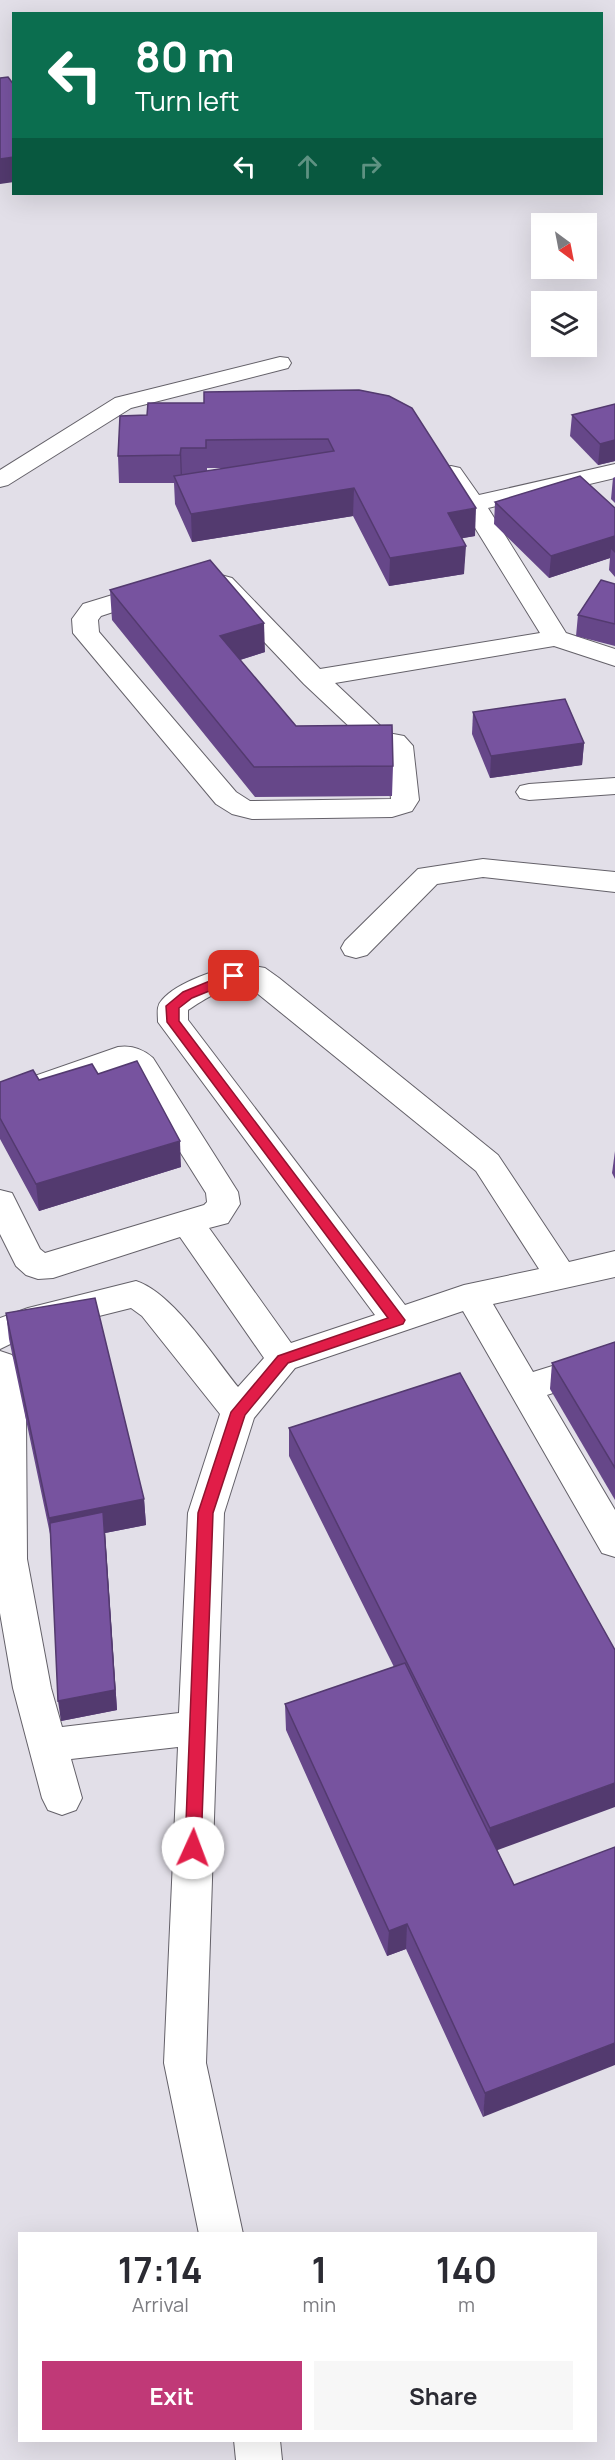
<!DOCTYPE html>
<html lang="en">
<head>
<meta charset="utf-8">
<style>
	:root { --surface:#fff; --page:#f7f7f7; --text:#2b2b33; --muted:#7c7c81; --accent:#c03977 }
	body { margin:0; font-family:Manrope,sans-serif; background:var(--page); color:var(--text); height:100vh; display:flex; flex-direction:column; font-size:22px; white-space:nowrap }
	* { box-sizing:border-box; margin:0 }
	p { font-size:20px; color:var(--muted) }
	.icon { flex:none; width:33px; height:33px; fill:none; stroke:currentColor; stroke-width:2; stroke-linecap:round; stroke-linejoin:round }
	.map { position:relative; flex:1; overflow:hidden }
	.sheet { position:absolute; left:18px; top:2232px; width:579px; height:210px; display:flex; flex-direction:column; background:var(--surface); border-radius:0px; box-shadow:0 6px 24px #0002 }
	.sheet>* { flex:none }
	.top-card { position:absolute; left:12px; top:12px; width:591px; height:183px; border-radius:0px; box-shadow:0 6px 24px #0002; background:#0b6e4f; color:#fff; overflow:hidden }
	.needle { width:39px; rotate:148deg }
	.fabs { position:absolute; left:531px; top:213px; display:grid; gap:12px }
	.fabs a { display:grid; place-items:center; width:66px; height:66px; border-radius:0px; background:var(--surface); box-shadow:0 6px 24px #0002; font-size:30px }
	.pin { position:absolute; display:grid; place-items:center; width:51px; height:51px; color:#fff; margin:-26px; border-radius:12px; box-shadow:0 3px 9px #0006 }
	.me { position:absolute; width:66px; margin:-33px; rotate:2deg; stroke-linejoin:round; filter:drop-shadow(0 0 4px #0008) }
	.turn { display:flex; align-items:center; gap:21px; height:126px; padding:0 24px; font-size:27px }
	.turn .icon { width:78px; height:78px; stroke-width:2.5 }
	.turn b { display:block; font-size:42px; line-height:51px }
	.lanes { display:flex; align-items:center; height:57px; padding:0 24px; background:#0003; justify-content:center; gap:30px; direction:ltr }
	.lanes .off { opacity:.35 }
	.eta { display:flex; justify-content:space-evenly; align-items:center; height:102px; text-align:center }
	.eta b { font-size:36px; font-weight:700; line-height:42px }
	.primary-button { display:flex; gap:12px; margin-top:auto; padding:12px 24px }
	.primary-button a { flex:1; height:69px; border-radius:0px; background:var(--accent); color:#fff; font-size:24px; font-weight:700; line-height:69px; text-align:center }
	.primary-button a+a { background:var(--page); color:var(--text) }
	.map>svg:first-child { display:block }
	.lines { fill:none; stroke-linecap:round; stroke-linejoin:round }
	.service-casing { stroke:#646169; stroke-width:2 }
	.minor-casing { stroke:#646169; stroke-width:2 }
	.service { fill:#fff; fill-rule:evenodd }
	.minor { fill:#fff; fill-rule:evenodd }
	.wall { fill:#664789; fill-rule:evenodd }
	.shaded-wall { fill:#533a6f }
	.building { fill:#77539f; stroke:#533a6f; stroke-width:1.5 }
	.route { fill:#e11d48; stroke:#92132f; stroke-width:1.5 }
</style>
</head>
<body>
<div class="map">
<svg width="615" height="2460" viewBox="0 0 615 2460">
	<rect width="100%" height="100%" fill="#e2dfe8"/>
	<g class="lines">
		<g class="service-casing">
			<g id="service">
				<polygon points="280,357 288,358 291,363 288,368 131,408 8,485 0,487 0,470 115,398"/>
				<polygon points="615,778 615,794 529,800 520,798 516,792 520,786 529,784"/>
			</g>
		</g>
		<g class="minor-casing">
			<g id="minor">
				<path d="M615 464V478L488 508 566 633 615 649V666L554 646 335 683 388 733 404 736 413 746 419 800 412 811 392 817 252 819 232 814 216 804 73 633 72 619 83 604 171 577 206 571 232 578 320 669 540 633 461 505 439 473 442 468 451 466 460 468 479 495ZM206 587 214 589 304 684 370 746 386 749 391 799 250 801 236 792 99 632 98 620 101 616 183 589Z"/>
				<polygon points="483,859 615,872 615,892 483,877 437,884 367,955 356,958 345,955 341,948 345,941 418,869"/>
				<path d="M243 964 265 968 279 978 498 1155 569 1262 615 1251V1277L493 1304 533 1372 604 1350H615V1376H604L547 1395 615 1510V1557L602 1553 463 1311 295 1368 254 1418 224 1513 206 2063 243 2234H199L164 2063 178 1747 71 1759 82 1798 76 1810 62 1815 48 1810 42 1798 13 1688 0 1613V1351L12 1355 17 1364 26 1419 27 1559 51 1688 62 1727 179 1713 188 1513 220 1414 142 1316 131 1308 35 1332 0 1349V1318L28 1308 136 1281C173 1293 213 1356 238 1387L264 1358 180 1237 53 1278 38 1279 26 1275 16 1266 0 1234V1190L12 1193 40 1249 45 1253 204 1205 207 1202 206 1193 131 1074 124 1068 0 1111V1088L118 1047C131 1045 143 1049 153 1058L238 1192 240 1204 228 1223 209 1228 291 1343 375 1315 158 1022C158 1014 156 1006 162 1000 177 982 220 968 243 964ZM247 985 476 1171 539 1269 464 1285 405 1305 188 1020V1010C205 999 226 985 247 985Z"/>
				<polygon points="234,2440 280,2440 282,2460 236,2460"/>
			</g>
		</g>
		<use href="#service" class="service"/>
		<use href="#minor" class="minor"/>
	</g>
	<g class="wall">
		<path d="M359 390 475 536 462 538 464 574 389 586 353 516 192 542 175 504 174 483H119L118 456 147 415 204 403ZM207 468H227L207 471Z"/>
		<polygon points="615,404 615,461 598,465 570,436 572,415"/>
		<polygon points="615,477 615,503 611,499 613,478"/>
		<polygon points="495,502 615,508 615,577 609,570 610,558 549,578 494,524"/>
		<polygon points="615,584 615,646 576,636 578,615"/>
		<polygon points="110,590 265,652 240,660 296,726 393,766 392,796 255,797 112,620"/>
		<polygon points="473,712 584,743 582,765 490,778 472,734"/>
		<polygon points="98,1074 181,1167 39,1211 0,1139 0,1082 39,1080"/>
		<polygon points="615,1151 615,1179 612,1173"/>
		<polygon points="6,1313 144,1499 146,1525 105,1533 117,1710 61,1721 50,1534 9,1339"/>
		<polygon points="615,1342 615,1500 550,1389 552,1363"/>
		<polygon points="460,1373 497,1850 514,1885 483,2117 406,1949 387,1956 286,1730 285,1704 394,1667 289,1456 289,1428"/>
	</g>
	<g class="shaded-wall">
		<polygon points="14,157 14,182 0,184 0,159"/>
		<polygon points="615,440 615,461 598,465 600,444"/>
		<polygon points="181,448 182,476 181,483 180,455"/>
		<polygon points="354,488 353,516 192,542 191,514"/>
		<polygon points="476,508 475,536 447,541 448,513"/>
		<polygon points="615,536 615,553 611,549 610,558 549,578 551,556"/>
		<polygon points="466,546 464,574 389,586 390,558"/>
		<polygon points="264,623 265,652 221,666 220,636"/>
		<polygon points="584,743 582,765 490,778 491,756"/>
		<polygon points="180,1141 181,1167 39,1211 36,1184"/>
		<polygon points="144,1499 146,1525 105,1533 117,1710 61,1721 58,1701 52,1543 49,1518"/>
		<polygon points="615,1783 615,1807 487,1854 490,1828"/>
		<polygon points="407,1924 406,1949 387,1956 389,1931"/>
		<polygon points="615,2043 615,2065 483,2117 485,2093"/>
	</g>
	<g class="building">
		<polygon points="8,77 14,85 14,157 0,159 0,78"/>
		<polygon points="359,390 389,396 412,408 476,508 448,513 466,546 390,558 354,488 191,514 174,476 334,451 328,439 206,440 206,448 181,448 180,455 118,456 120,416 147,415 148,403 204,403 204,392"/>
		<polygon points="615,404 615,440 600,444 572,415"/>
		<polygon points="580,476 615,508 615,536 551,556 495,502"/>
		<polygon points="210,560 264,623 220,636 296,726 392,725 393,766 254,767 110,590"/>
		<polygon points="601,580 615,584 615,624 578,615"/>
		<polygon points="565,699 584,743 491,756 473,712"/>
		<polygon points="137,1061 180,1141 36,1184 0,1118 0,1082 33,1070 39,1080 92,1064 98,1074"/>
		<polygon points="95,1298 144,1499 49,1518 6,1313"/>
		<polygon points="615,1342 615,1468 552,1363"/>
		<polygon points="460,1373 615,1650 615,1783 490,1828 289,1428"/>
		<polygon points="103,1512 115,1690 58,1701 50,1523"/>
		<polygon points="405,1663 514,1885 615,1847 615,2043 485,2093 407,1924 389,1931 285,1704"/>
	</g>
	<polygon class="route" points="234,971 240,976 239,979 192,998 179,1008 179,1021 405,1320 403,1324 288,1363 245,1415 213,1513 201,1848 199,1853 193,1855 187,1853 185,1848 198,1513 231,1412 278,1356 388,1318 167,1022 166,1006 183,992"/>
</svg>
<div class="fabs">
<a><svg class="needle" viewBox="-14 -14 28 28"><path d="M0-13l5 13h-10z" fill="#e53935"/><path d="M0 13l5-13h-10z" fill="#7c7c81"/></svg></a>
<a><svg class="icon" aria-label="layers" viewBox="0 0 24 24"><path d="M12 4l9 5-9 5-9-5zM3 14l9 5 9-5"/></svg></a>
</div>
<div class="pin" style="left:234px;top:976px;background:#d93025"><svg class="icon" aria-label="arrive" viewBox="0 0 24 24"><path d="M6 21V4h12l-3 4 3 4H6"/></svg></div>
<svg class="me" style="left:193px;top:1848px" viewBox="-20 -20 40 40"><circle r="19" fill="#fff"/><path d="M0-13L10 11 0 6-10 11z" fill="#e11d48"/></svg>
<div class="top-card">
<div class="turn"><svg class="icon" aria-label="left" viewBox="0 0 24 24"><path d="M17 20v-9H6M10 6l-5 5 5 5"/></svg><div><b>80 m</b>Turn left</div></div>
<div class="lanes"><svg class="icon" aria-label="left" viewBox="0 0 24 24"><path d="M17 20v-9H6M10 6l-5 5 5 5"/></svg><svg class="icon off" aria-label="ahead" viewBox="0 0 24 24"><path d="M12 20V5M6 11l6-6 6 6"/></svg><svg class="icon off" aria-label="right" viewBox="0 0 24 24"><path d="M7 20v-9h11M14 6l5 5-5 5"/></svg></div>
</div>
<section class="sheet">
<div class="eta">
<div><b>17:14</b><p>Arrival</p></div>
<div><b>1</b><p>min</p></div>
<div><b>140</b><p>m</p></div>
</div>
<div class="primary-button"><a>Exit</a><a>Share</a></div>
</section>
</div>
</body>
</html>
